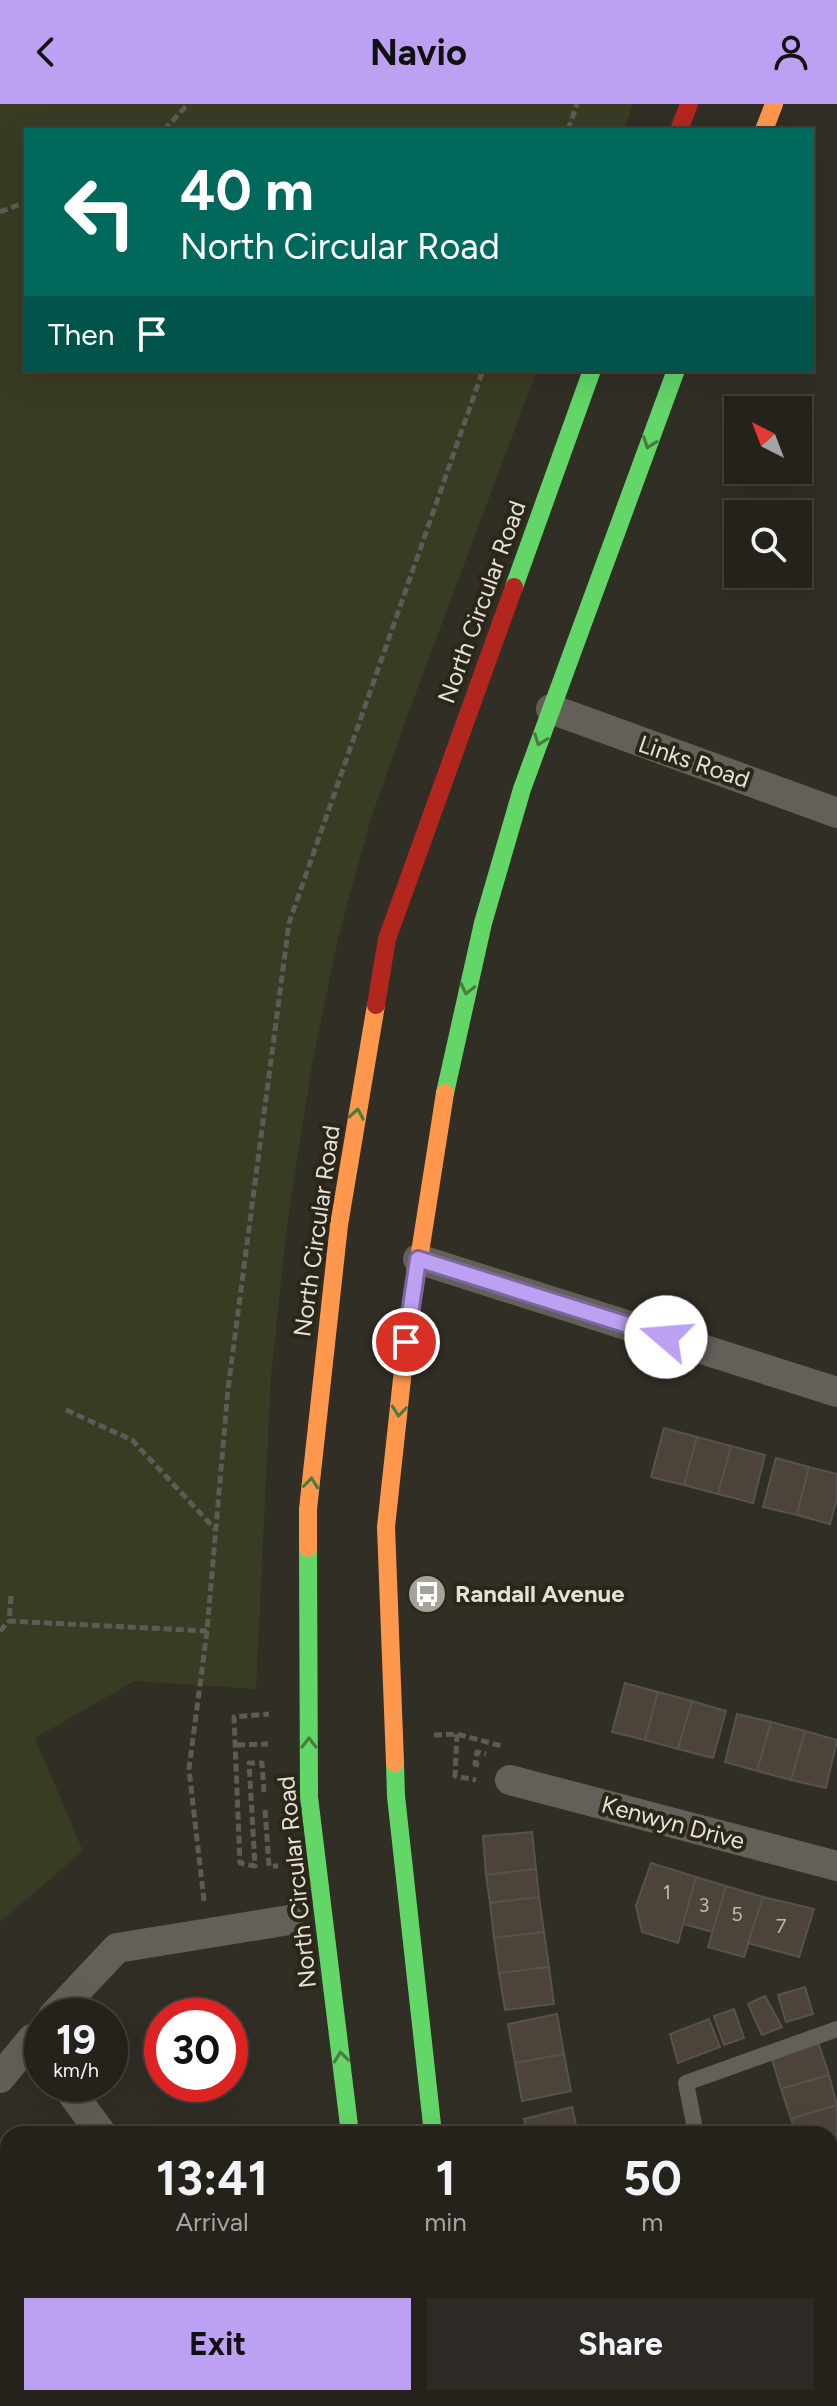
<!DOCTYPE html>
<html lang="en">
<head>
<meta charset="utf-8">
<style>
	:root { --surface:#25221c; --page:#2d2a25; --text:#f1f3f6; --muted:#a3a4a3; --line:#423f3b; --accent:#bca0f2 }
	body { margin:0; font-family:Figtree,sans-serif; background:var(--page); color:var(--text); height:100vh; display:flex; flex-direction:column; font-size:30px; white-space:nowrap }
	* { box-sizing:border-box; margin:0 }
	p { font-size:26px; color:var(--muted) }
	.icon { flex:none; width:44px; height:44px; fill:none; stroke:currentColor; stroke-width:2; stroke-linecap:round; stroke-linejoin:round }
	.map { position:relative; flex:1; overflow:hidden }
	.sheet { position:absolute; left:0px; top:2022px; width:838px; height:280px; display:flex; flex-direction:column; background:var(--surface); border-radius:24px 24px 0 0; box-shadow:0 8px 32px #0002,0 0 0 2px var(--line) }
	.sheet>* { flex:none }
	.hud { position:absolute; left:24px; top:24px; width:790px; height:244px; border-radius:0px; box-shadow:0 8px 32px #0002,0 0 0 2px var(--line); background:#00695c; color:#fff; overflow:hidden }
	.needle { width:52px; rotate:318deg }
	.fabs { position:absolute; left:724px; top:292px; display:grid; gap:16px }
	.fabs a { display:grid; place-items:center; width:88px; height:88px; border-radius:0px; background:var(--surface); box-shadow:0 8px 32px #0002,0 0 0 2px var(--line); font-size:40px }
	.speed { position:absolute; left:24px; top:1894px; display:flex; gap:16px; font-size:40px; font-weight:700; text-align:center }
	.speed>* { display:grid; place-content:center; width:104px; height:104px; border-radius:50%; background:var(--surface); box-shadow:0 8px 32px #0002,0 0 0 2px var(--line); line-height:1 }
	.speed small { font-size:20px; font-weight:400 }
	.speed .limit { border:12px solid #d22; background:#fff; color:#111 }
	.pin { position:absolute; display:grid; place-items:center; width:68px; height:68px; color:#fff; margin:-34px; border:4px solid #fff; border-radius:50%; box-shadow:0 2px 8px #0007 }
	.me { position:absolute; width:88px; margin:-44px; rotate:288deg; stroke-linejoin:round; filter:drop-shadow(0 0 6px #0008) }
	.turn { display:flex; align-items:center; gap:28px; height:168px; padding:0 24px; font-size:36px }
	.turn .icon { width:104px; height:104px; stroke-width:2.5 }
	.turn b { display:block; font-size:56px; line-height:68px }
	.then { display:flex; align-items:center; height:76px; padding:0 24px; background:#0003; gap:16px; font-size:30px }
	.eta { display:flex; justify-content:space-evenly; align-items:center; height:136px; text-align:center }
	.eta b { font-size:48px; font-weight:700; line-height:56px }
	.action { display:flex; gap:16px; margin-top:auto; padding:16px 24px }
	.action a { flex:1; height:92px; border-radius:0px; background:var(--accent); color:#111; font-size:32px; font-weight:700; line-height:92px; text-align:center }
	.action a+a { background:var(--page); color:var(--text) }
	header { display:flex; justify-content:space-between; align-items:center; height:104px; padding:0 24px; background:var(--accent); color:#111; font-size:36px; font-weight:700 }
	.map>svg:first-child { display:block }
	.green { fill:#383c23 }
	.building { fill:#4c443b; stroke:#56524c; stroke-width:2 }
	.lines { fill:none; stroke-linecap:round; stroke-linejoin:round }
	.path { stroke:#5e5b56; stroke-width:5; stroke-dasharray:8 4; stroke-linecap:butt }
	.lane { stroke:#63605a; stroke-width:16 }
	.street { stroke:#63605a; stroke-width:30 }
	.fast { stroke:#63d668; stroke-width:18 }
	.slow { stroke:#ff974d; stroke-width:18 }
	.jam { stroke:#b3261e; stroke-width:18 }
	.oneway { stroke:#477e40 }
	.route-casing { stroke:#7a689d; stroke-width:20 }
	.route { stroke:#bca0f2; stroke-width:14 }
	.labels { text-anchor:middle; stroke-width:8; stroke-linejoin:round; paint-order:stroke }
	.number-label { font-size:20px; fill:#bebab1 }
	.street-label { font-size:24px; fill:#e4e1d8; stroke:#2b2618 }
	.poi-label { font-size:24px; font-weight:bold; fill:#e4e1d8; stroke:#2b2618; text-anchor:start }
</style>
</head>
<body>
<header><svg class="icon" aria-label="back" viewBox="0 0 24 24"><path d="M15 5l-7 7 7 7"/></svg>Navio<svg class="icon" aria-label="person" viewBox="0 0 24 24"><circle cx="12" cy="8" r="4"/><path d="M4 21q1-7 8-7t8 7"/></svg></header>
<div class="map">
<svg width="837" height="2302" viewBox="0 0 837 2302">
	<rect width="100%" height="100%" fill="#312e26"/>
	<polygon class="green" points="0,0 633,0 624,26 26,26 26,266 537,266 408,610 371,714 338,834 312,961 288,1114 271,1271 256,1585 135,1577 35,1634 83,1747 0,1818"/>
	<g class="building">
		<polygon points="664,1324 697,1333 684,1381 651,1373"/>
		<polygon points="697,1333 731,1342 718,1390 684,1381"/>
		<polygon points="731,1342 765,1351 753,1399 718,1390"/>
		<polygon points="776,1354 809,1363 797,1411 763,1403"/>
		<polygon points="809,1363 837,1370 837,1395 830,1420 797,1411"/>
		<polygon points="625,1579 658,1588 645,1636 612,1628"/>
		<polygon points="658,1588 692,1597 678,1645 645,1636"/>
		<polygon points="692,1597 726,1607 713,1654 678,1645"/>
		<polygon points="737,1610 771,1618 757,1667 725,1658"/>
		<polygon points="771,1618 805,1627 791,1676 757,1667"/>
		<polygon points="805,1627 837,1636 826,1684 791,1676"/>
		<polygon points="532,1728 536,1765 486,1771 483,1732"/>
		<polygon points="651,1759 696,1773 678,1839 642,1828 636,1802"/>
		<polygon points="536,1765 539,1793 490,1799 486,1771"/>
		<polygon points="696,1773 726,1782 713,1828 683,1820"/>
		<polygon points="726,1782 763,1793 744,1853 708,1843"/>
		<polygon points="539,1793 544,1828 494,1834 490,1799"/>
		<polygon points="763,1793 814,1805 799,1853 748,1839"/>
		<polygon points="544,1828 549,1863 499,1869 494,1834"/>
		<polygon points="549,1863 554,1900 505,1906 499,1869"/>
		<polygon points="805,1883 813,1910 786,1918 778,1891"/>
		<polygon points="765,1892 782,1923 762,1931 748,1900"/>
		<polygon points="734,1905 744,1934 724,1941 714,1912"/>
		<polygon points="557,1910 564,1950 515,1959 508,1920"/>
		<polygon points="709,1915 720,1943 678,1959 670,1930"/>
		<polygon points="818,1938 829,1971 781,1985 771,1952"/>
		<polygon points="564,1950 571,1987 522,1997 515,1959"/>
		<polygon points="829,1971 837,2001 791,2015 781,1985"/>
		<polygon points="837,2001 837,2039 830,2041 830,2030 796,2030 791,2015"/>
		<polygon points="572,2003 578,2030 527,2030 524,2015"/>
		<polygon points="837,2039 837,2076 830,2078 830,2041"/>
		<polygon points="837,2076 837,2112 830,2114 830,2078"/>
		<polygon points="837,2112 837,2150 834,2151 830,2137 830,2114"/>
		<polygon points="595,2294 647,2294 649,2302 597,2302"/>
	</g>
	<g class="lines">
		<g class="path">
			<polyline points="164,26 188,0"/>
			<polyline points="568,26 577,0"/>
			<polyline points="0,108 26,98"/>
			<polyline points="66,1306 132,1336 216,1426"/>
			<polyline points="11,1492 9,1517 207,1527"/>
			<polyline points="0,1527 9,1517"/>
			<polyline points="457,1630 455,1672 476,1676"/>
			<polyline points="434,1631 457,1630 502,1642"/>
			<polyline points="237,1641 268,1640"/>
			<polyline points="479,1661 475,1660 477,1648 486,1650"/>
			<polyline points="264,1688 262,1659 249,1659 255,1762 240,1759 234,1613 269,1610"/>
			<polyline points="265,1706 269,1762 278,1762"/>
			<polyline points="204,1797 189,1665 207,1527 228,1285 289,819 483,266"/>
			<polyline points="357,2294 359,2302"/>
		</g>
		<g class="lane">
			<polyline points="696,2030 686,1979 837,1925"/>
			<polyline points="770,2294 773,2302"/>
		</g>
		<g class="street">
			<polyline points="551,605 837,709"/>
			<polyline points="418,1155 837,1288"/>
			<polyline points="510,1676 837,1762"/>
			<polyline points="53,1912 117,1844 289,1816"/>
			<polyline points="0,1974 32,1935 42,1949"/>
			<polyline points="65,1980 102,2030"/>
			<polyline points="40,2302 44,2294"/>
		</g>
		<g class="fast">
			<polyline points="514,483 592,266"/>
			<polyline points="445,989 483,819 522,685 676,266"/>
			<polyline points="308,1444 309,1693 350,2030"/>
			<polyline points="395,1659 396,1692 433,2030"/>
			<polyline points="491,2294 493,2302"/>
		</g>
		<g class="slow">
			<polyline points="764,26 774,0"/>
			<polyline points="308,1444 308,1405 339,1121 376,901"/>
			<polyline points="395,1659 386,1423 406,1238 445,989"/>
			<polyline points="416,2294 418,2302"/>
		</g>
		<g class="jam">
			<polyline points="679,26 689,0"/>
			<polyline points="376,901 387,835 514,483"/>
		</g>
	</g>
	<defs><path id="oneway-chevron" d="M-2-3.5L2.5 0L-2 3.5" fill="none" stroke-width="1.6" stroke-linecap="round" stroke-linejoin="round" transform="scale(2)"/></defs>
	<g class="oneway">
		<use href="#oneway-chevron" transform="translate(649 339) rotate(110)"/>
		<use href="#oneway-chevron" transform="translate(540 636) rotate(110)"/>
		<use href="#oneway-chevron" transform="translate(467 885) rotate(103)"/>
		<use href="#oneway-chevron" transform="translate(357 1010) rotate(-80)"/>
		<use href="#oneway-chevron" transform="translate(399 1307) rotate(96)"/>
		<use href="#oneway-chevron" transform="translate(311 1379) rotate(-84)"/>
		<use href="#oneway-chevron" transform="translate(309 1639) rotate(-90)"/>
		<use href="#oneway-chevron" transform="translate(341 1953) rotate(-97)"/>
	</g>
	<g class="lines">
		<g class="route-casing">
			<polyline id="route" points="406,1238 418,1155 666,1233"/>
		</g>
		<use href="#route" class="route"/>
	</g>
	<defs>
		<g id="bus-disc" transform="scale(2)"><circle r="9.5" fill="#a5a29a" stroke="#2b2618"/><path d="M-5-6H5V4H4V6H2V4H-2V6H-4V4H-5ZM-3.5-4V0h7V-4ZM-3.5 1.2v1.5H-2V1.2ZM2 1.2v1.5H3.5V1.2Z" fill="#fff"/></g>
	</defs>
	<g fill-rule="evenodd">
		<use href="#bus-disc" x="427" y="1490"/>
	</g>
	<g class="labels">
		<g class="number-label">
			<text x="667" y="1795">1</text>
			<text x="704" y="1808">3</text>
			<text x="737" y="1817">5</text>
			<text x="781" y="1829">7</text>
		</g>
		<g class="street-label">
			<text transform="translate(482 498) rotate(-70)" y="8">North Circular Road</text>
			<text transform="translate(694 658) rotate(19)" y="8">Links Road</text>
			<text transform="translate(317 1127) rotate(-82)" y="8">North Circular Road</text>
			<text transform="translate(673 1719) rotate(15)" y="8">Kenwyn Drive</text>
			<text transform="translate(297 1778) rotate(-96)" y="8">North Circular Road</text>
		</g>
		<g class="poi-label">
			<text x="455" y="1498">Randall Avenue</text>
		</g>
	</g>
</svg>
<div class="fabs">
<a><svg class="needle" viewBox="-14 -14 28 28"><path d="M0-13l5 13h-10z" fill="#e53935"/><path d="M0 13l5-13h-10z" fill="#a3a4a3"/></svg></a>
<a><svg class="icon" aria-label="search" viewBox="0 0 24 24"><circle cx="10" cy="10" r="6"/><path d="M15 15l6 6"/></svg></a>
</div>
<div class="speed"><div>19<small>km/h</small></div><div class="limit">30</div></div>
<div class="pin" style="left:406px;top:1238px;background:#d93025"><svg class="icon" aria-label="arrive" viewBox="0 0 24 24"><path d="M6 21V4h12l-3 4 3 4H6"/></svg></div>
<svg class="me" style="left:666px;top:1233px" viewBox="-20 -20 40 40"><circle r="19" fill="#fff"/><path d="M0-13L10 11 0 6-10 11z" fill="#bca0f2"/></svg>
<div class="hud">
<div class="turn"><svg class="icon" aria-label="left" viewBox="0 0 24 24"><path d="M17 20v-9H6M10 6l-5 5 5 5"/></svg><div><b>40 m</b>North Circular Road</div></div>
<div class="then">Then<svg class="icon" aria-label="arrive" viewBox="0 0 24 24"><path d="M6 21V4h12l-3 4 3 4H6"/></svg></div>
</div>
<section class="sheet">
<div class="eta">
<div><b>13:41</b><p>Arrival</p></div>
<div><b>1</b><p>min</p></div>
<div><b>50</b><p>m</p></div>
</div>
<div class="action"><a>Exit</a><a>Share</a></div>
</section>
</div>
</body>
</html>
